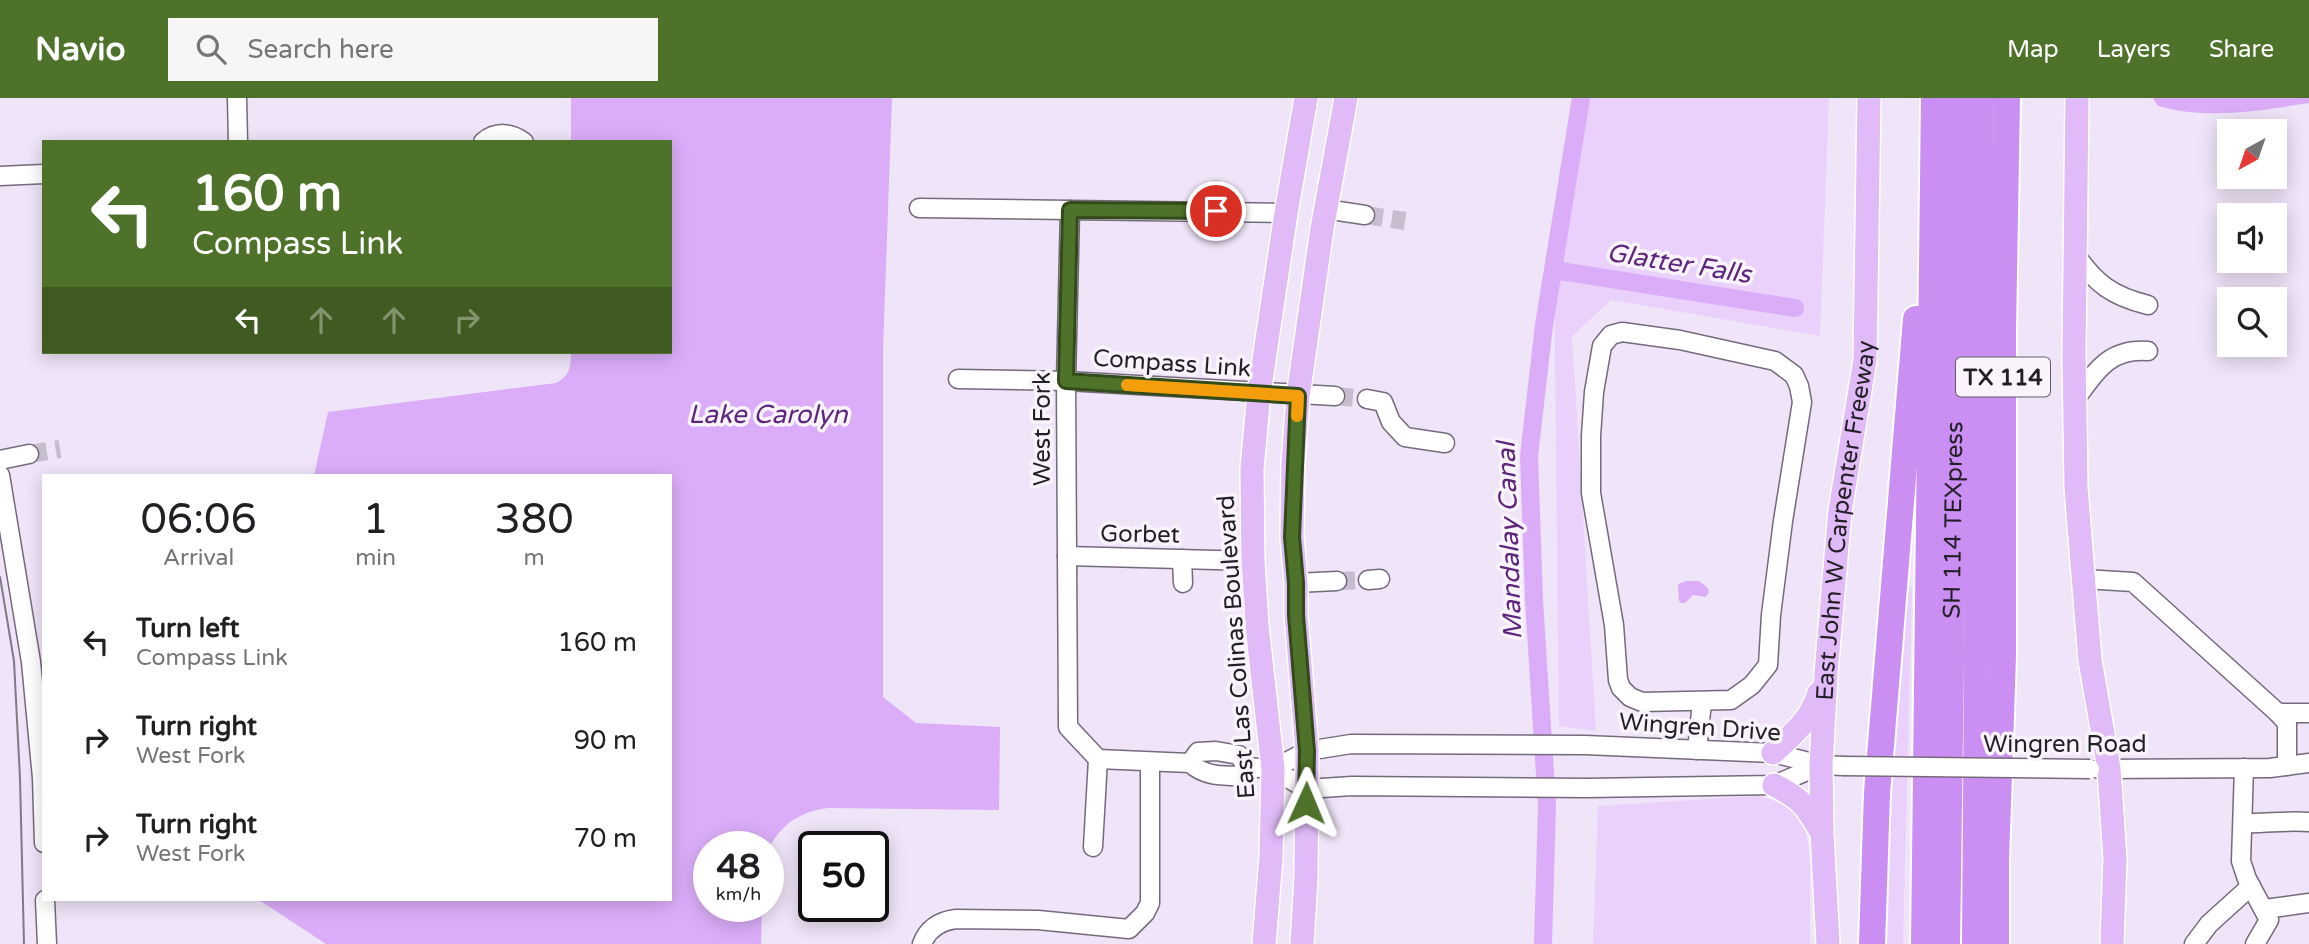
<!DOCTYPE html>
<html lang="en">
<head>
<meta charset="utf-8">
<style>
	:root { --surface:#fff; --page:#f6f6f6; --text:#202124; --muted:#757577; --accent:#4f722a }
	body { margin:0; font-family:"Varela Round",sans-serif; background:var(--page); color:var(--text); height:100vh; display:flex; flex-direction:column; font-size:26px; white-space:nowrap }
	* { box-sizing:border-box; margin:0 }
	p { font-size:23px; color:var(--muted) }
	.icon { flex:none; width:38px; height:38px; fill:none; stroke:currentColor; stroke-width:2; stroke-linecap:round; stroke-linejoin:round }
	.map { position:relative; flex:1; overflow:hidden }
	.panel { position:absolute; left:42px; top:376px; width:630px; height:427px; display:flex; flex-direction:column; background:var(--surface); border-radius:0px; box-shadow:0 4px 18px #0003 }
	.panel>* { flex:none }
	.top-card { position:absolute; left:42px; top:42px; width:630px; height:214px; border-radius:0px; box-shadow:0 4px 18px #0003; background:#4f722a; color:#fff; overflow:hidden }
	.needle { width:46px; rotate:220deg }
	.tools { position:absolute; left:2217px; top:21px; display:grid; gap:14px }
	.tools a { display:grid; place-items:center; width:70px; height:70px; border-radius:0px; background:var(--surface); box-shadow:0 4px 18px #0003; font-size:35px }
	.speed { position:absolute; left:693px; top:733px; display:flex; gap:14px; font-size:35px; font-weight:700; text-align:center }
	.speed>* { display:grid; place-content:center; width:91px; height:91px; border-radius:50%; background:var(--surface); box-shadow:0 4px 18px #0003; line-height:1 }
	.speed small { font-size:18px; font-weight:400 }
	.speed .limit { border:4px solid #111; border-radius:10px; background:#fff; color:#111 }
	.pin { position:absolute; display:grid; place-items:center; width:60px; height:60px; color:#fff; margin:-30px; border:4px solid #fff; border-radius:50%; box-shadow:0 2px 7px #0007 }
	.me { position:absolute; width:77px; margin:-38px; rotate:1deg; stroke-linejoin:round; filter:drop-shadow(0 0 5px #0008) }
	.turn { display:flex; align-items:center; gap:24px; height:147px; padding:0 35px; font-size:32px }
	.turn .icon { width:91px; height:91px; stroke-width:2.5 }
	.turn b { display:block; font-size:49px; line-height:60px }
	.lanes { display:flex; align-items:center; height:66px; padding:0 35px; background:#0003; justify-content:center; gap:35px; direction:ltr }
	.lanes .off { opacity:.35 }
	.eta { display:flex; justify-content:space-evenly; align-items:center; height:119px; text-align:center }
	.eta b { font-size:42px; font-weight:600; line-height:49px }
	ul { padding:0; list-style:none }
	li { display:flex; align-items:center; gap:21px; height:98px; padding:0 35px }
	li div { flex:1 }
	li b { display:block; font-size:26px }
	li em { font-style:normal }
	header { display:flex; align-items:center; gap:42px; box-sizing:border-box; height:98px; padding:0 35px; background:var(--accent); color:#fff }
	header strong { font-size:33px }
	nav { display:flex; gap:38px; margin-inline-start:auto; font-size:24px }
	.search { width:490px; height:63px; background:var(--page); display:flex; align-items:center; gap:18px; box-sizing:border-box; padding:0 24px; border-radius:0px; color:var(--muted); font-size:26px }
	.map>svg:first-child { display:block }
	.green { fill:#e9d1fb }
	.water { fill:#dbadf9 }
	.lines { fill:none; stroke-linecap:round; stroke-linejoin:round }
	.canal { stroke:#dbadf9; stroke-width:18 }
	.minor-tunnel { stroke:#c6bdce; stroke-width:18; stroke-dasharray:18 9; stroke-linecap:butt }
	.minor-casing { stroke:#756a7c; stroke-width:21 }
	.major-casing { stroke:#fff; stroke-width:26 }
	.highway-casing { stroke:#fff; stroke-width:30 }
	.minor { stroke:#fff; stroke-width:18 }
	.major { stroke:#e0bbf7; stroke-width:23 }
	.highway { stroke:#cb8ef2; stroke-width:26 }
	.tram { stroke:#807986; stroke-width:2 }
	.minor-bridge-casing { stroke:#756a7c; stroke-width:21; stroke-linecap:butt }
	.minor-bridge { stroke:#fff; stroke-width:18 }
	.route-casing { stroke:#334a1b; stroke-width:18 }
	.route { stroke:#4f722a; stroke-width:12 }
	.slow { stroke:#f59e0b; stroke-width:12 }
	.labels { text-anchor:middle; stroke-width:7; stroke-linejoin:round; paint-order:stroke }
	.shield { fill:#f9f4fc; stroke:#635f66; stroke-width:2 }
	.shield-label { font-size:23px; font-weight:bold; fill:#231f26 }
	.street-label { font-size:24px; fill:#231f26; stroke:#f9f4fc }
	.water-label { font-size:26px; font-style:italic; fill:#5e267d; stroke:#f9f4fc }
</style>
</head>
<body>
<header>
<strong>Navio</strong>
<div class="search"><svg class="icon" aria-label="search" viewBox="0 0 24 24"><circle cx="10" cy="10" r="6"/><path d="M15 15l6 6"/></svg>Search here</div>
<nav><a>Map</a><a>Layers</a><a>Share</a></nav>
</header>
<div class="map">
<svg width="2309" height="846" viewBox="0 0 2309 846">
	<rect width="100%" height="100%" fill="#efe4f8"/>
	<g class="green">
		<polygon points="1580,0 1829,0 1820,238 1611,202 1572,238 1596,633 1559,628 1554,172"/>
		<polygon points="1903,488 1912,490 1903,846 1883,846 1891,605"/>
		<path d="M1758 698C1810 709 1810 741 1810 786 1810 806 1810 826 1810 846H1593L1598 708Z"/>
	</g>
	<g class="water">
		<path d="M571 0H892L883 252V599L916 625 1000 629 999 712 828 710C799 714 783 725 768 751L709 749V808L762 809 761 846H326L259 802H670V378H314L328 314 556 285C570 278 571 268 571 254H670V44H571Z"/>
		<path d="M2153 0H2309V5C2258 13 2209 22 2158 8Z"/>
		<polygon points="1686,483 1699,483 1708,490 1709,495 1705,499 1693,497 1685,505 1681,505 1679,503 1678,486"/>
	</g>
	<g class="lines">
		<g class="canal">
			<polyline points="1554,172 1795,210"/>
			<polyline points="1543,846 1547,708 1534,502 1529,358 1544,227 1581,0"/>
		</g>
		<g class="minor-tunnel">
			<polyline points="1365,117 1405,123"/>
			<polyline points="1335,298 1367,301"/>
			<polyline points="29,356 60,351"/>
			<polyline points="1337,483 1368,482"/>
		</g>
		<g class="minor-casing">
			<g id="minor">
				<polyline points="237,0 238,44"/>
				<path d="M483 44C496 33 510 34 524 44"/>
				<polyline points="0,78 44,76"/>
				<polyline points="1216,93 1216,113"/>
				<polyline points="919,110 1070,112"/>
				<polyline points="1325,111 1365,117"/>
				<path d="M2075 156C2096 186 2112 198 2148 207"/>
				<polygon points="1622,234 1680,242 1775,263 1794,277 1799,288 1802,304 1783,423 1771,517 1768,567 1752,587 1731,602 1642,604 1630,599 1621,590 1618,582 1614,527 1591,395 1591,338 1594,294 1602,248 1611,237"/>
				<polyline points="958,281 1066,283 1335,298"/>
				<polyline points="1367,301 1383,304 1391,324 1405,339 1445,345"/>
				<path d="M2075 302C2096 273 2109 250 2148 253"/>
				<polyline points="0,362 29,356"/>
				<polyline points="0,377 31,564 42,680 44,745"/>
				<polyline points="1067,458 1253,463"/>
				<polyline points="1182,461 1183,485"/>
				<polyline points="2084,481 2133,484 2278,615 2287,625 2287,668"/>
				<polyline points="1368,482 1380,481"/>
				<polyline points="1296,485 1337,483"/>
				<polyline points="2278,615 2309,615"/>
				<polyline points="1697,652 1702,604"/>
				<polyline points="1190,665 1198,654 1216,653 1239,657 1246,669"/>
				<path d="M1246 669 1240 678C1221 678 1204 678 1190 665L1098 661 1068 629 1066 283 1070 112 1286 115"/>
				<polyline points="1246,669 1273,671 1306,691 1352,688 1587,690 1774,687 1821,667"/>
				<polyline points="2244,670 2241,763 2247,781 2269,822 2255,846"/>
				<polyline points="1273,671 1307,653 1351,646 1585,647 1773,655 1821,667 1844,668"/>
				<polyline points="2099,671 2270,670 2309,665"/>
				<path d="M2243 725C2265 726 2286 722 2309 724"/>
				<polyline points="1093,749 1098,661"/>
				<polyline points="45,802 47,846"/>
				<polyline points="2265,811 2309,805"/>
				<path d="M922 846C928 830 940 823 956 821L1038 822 1129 831 1145 815 1150 805V664"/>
				<polyline points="2194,846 2209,826 2251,788"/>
			</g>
		</g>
		<g class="major-casing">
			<g id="major">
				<polyline points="2077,0 2074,256 2076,390 2090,562 2109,671 2115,761 2112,846"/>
				<path d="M1773 655C1793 636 1811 622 1819 595"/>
				<path d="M1774 687C1800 700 1806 707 1820 732"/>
				<polyline points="1264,846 1271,759 1273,671 1257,528 1253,463 1252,371 1259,295 1286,115 1306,0"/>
				<polyline points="1302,846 1306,780 1307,653 1296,517 1296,485 1292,439 1293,365 1298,298 1322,131 1346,0"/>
				<path id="s1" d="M1828 846 1822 735 1821 667 1826 575 1840 413 1865 262 1869 0"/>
			</g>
		</g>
		<g class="highway-casing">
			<g id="highway">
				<polyline points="1872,846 1877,695 1916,221"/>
				<polyline points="1924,846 1934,0"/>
				<path id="s2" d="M1947 846 1959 0"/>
				<polyline points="1975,846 1981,0"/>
				<polyline points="1996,846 1996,762 2003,558 2003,232 2007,0"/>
			</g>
		</g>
		<use href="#minor" class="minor"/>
		<use href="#major" class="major"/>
		<use href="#highway" class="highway"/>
		<polyline class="tram" points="0,479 14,563 20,680 24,846"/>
		<g class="minor-bridge-casing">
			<polyline id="minor-bridge" points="1844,668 2090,671"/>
		</g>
		<use href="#minor-bridge" class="minor-bridge"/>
	</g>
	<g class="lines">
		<g class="route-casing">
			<polyline id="route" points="1216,113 1070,112 1066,283 1298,298 1292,439 1296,485 1296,517 1307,653 1306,705"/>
		</g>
		<use href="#route" class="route"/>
		<polyline class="slow" points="1127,287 1298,298 1297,318"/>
	</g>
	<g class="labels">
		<rect class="shield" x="1956" y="259.5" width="94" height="39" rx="5"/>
		<g class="shield-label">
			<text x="2003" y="287">TX 114</text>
		</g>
		<g class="street-label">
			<text transform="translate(1172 265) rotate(4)" y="8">Compass Link</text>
			<text transform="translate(1042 331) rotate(-90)" y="8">West Fork</text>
			<text dy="8" stroke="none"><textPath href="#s1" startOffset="425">East John W Carpenter Freeway</textPath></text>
			<text dy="8" stroke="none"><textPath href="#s2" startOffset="424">SH 114 TEXpress</textPath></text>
			<text transform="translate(1140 436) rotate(1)" y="8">Gorbet</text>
			<text transform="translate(1236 549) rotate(-94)" y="8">East Las Colinas Boulevard</text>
			<text transform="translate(1700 629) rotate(4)" y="8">Wingren Drive</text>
			<text x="2065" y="654">Wingren Road</text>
		</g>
		<g class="water-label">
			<text transform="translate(1679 165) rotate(9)" y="9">Glatter Falls</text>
			<text x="768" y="325">Lake Carolyn</text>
			<text transform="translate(1509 443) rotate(-92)" y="9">Mandalay Canal</text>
		</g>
	</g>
</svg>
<div class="tools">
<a><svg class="needle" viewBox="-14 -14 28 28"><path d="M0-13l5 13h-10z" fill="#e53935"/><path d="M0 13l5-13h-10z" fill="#757577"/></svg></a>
<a><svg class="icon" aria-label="sound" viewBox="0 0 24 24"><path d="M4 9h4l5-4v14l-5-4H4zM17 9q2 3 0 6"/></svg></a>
<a><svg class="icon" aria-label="search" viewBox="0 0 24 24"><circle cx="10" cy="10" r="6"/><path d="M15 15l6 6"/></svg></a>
</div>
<div class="speed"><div>48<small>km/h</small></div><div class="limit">50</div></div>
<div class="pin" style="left:1216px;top:113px;background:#d93025"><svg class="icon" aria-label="arrive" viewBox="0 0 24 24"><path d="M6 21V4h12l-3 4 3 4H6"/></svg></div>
<svg class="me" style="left:1306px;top:705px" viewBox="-20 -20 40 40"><path d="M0-17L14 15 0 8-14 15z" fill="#4f722a" stroke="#fff" stroke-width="4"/></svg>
<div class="top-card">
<div class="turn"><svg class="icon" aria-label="left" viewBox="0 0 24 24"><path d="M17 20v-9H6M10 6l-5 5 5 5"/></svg><div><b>160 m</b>Compass Link</div></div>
<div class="lanes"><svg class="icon" aria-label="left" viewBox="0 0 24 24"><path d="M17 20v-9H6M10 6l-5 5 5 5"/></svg><svg class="icon off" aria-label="ahead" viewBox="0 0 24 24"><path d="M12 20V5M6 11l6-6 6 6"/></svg><svg class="icon off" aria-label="ahead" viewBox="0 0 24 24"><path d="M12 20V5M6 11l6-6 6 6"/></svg><svg class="icon off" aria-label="right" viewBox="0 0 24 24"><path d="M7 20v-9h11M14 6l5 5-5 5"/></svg></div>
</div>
<section class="panel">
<div class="eta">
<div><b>06:06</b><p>Arrival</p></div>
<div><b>1</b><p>min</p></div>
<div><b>380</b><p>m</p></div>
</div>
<ul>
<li><svg class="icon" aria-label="left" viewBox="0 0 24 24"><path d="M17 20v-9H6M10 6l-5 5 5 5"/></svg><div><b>Turn left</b><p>Compass Link</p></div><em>160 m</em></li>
<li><svg class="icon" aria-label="right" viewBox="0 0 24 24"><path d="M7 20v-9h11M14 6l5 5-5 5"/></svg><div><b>Turn right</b><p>West Fork</p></div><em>90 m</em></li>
<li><svg class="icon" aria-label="right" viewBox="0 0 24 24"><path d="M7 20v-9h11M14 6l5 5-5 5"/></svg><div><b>Turn right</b><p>West Fork</p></div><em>70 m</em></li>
</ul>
</section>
</div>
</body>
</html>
